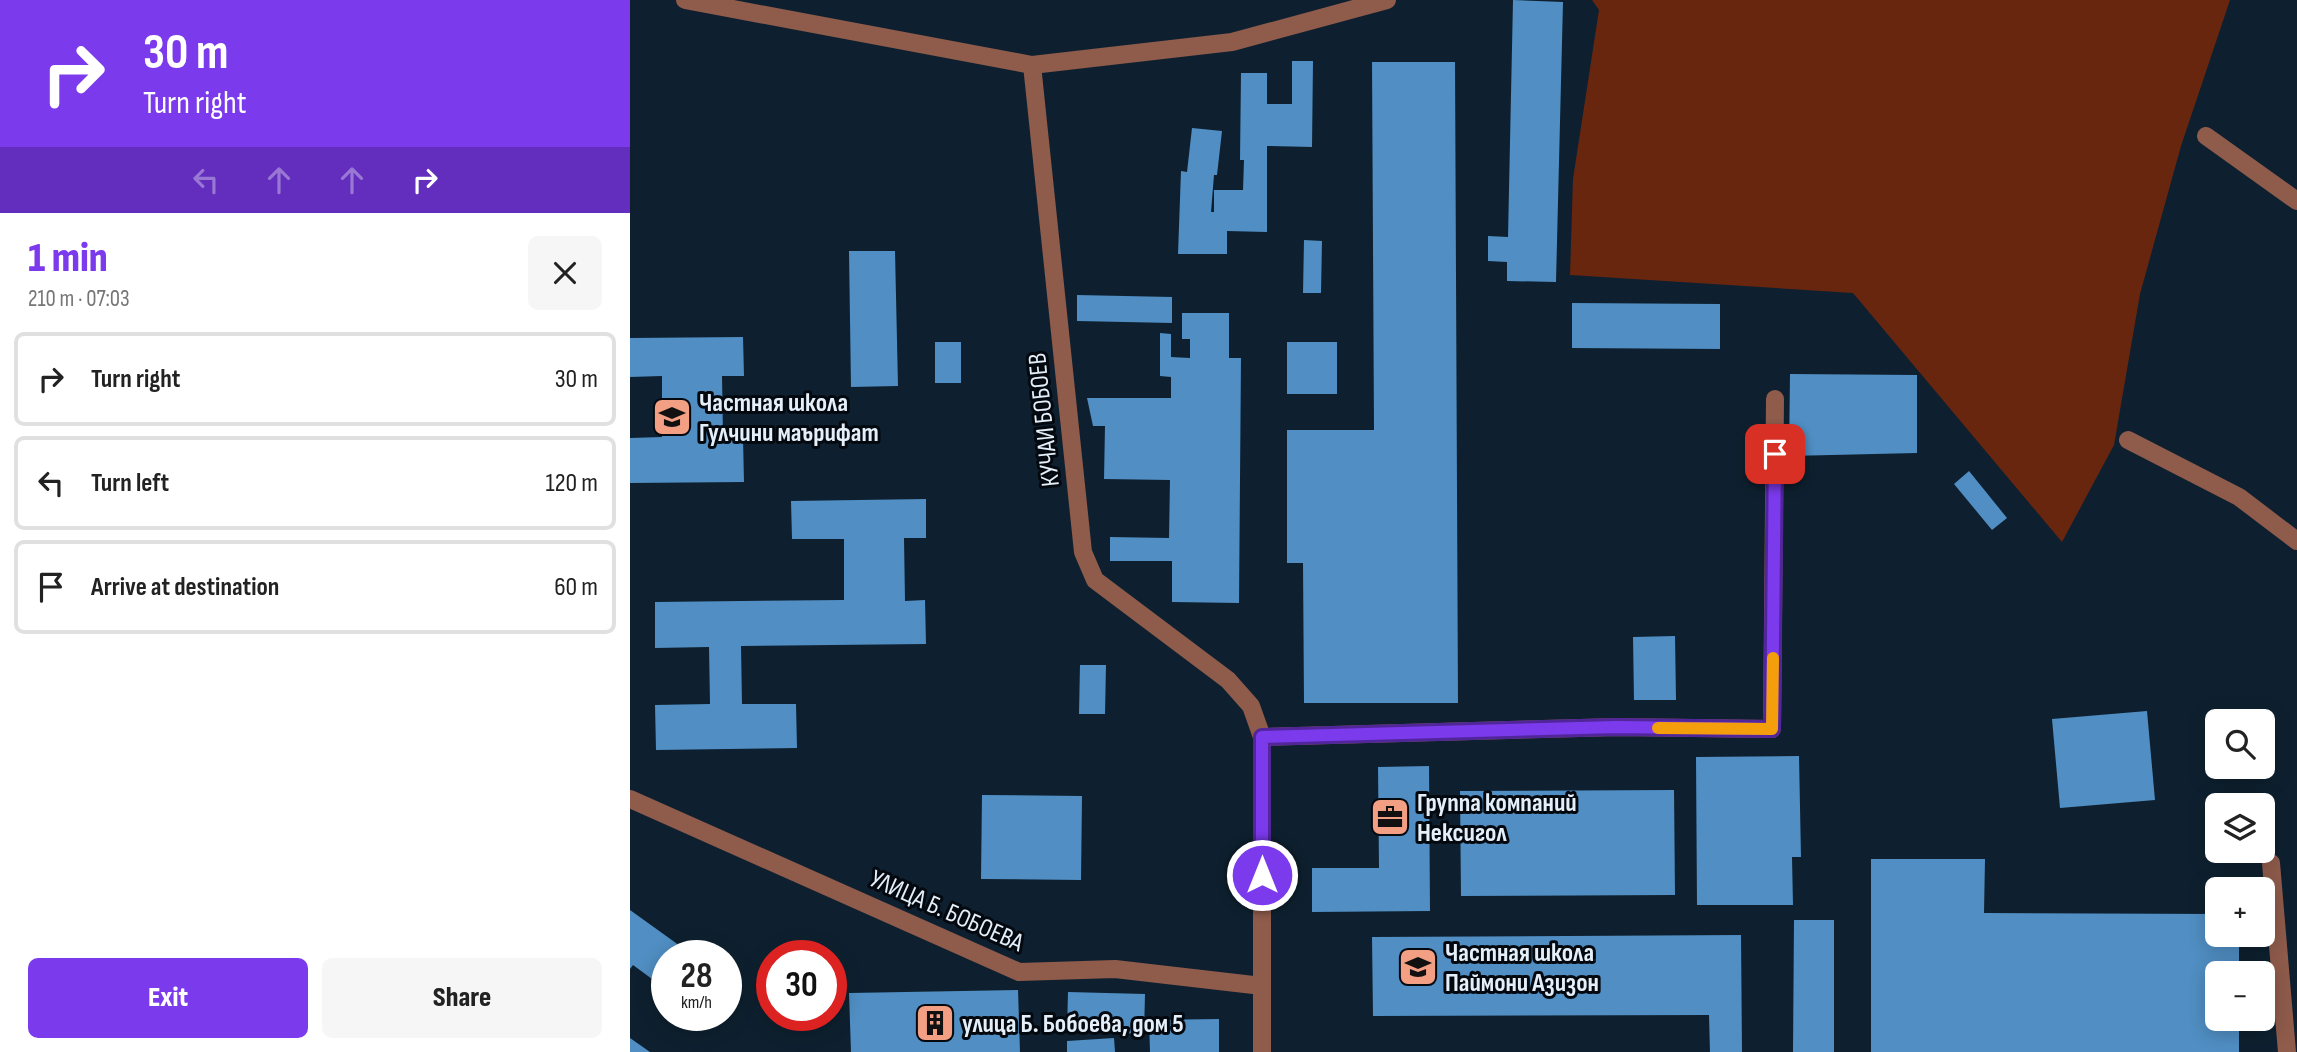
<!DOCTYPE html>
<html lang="en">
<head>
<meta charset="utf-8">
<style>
	:root { --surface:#fff; --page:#f6f6f6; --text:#222; --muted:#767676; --line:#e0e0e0; --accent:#7c3aed }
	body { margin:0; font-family:"Sofia Sans Condensed",sans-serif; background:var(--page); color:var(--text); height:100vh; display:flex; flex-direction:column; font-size:26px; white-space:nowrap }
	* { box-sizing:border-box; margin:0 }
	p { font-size:23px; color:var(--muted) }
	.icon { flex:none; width:38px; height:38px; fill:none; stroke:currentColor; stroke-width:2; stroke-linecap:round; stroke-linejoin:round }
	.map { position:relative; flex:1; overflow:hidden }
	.details { display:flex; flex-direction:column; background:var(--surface); width:630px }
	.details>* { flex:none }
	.banner { background:#7c3aed; color:#fff; overflow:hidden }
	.buttons { position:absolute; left:1575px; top:709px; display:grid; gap:14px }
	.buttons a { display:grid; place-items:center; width:70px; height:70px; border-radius:10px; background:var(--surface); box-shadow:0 4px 18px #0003; font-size:35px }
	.speed { position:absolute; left:21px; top:940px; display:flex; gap:14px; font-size:35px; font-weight:700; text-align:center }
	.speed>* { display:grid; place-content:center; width:91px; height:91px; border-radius:50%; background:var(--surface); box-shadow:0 4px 18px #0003; line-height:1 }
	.speed small { font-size:18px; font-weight:400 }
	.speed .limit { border:10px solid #d22; background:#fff; color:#111 }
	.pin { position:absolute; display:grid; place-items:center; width:60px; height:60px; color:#fff; margin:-30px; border-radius:14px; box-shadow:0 4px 10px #0006 }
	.me { position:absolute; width:77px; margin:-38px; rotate:0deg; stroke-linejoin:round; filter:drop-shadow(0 0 5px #0008) }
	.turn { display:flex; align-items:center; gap:24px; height:147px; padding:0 28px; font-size:32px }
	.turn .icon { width:91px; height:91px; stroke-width:2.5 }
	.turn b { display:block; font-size:49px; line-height:60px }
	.lanes { display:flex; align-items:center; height:66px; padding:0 28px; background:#0003; justify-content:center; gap:35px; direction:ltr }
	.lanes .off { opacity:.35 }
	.round { display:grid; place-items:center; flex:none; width:74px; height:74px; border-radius:10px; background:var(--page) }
	.overview { display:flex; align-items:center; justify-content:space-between; height:119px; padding:0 28px }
	h1 { font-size:42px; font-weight:800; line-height:52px; color:var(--accent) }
	.primary-button { display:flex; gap:14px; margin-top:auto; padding:14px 28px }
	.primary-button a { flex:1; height:80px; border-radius:10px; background:var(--accent); color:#fff; font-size:28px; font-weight:800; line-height:80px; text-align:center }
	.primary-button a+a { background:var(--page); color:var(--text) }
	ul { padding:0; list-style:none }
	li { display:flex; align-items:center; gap:21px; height:94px; margin:0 14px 10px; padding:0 14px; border:4px solid var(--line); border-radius:10px }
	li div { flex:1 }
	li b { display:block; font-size:26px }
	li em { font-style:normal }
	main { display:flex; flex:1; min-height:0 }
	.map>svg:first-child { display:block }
	.green { fill:#68260f }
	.building { fill:#508ec3 }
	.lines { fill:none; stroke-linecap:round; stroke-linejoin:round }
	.minor { stroke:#8f5b4b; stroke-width:18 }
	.route-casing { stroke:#51269a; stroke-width:18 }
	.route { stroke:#7c3aed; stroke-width:12 }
	.slow { stroke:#f59e0b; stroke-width:12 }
	.labels { text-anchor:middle; stroke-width:6; stroke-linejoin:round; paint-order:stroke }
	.poi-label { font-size:26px; font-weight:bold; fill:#e4effa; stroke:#04090f; text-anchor:start }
	.street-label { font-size:26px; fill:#e4effa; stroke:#04090f }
</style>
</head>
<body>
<main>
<section class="details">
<div class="banner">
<div class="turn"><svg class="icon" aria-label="right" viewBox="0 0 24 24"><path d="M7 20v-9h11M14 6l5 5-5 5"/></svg><div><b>30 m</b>Turn right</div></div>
<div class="lanes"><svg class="icon off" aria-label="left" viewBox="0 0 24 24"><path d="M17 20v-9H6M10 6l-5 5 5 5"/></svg><svg class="icon off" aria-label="ahead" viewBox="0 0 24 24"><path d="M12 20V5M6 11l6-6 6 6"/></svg><svg class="icon off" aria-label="ahead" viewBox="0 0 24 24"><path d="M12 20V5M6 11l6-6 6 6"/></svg><svg class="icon" aria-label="right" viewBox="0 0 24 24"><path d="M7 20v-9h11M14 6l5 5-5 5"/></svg></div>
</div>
<div class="overview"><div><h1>1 min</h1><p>210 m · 07:03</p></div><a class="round"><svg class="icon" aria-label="close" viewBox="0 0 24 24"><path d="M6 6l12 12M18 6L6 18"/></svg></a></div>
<ul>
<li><svg class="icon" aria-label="right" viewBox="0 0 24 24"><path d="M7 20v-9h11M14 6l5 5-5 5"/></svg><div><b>Turn right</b></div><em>30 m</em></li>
<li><svg class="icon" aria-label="left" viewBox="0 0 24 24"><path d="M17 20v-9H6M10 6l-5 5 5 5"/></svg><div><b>Turn left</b></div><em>120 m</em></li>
<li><svg class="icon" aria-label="arrive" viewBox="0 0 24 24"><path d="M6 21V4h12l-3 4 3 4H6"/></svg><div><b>Arrive at destination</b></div><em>60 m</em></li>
</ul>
<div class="primary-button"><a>Exit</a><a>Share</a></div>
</section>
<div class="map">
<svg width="1667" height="1052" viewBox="0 0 1667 1052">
	<rect width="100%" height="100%" fill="#0e202f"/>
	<polygon class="green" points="962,0 1600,0 1551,146 1510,294 1484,445 1432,542 1223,293 940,275 943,179 969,10"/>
	<g class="building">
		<polygon points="883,0 933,2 926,282 877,281 877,262 858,261 858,236 878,237"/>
		<polygon points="662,61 683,61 682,147 637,146 637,232 597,231 597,254 548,254 551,171 557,172 562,128 592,131 587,175 584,175 581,212 584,212 584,190 613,190 614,160 610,160 611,73 637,73 637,104 662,104"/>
		<polygon points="742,62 825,62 828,703 674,703 673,563 657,563 657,430 744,430"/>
		<polygon points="674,240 692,241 691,293 673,293"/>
		<polygon points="219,251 265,251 268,386 221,387"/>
		<polygon points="447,295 542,297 542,323 447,321"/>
		<polygon points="942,303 1090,304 1090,349 942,348"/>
		<polygon points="552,313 599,313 599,358 611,358 609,603 542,602 542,561 480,561 480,537 539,538 540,480 474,479 475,426 463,426 457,398 541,398 541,377 530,376 530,333 541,334 541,357 560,358 560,339 552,339"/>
		<polygon points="113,337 114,376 92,376 93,438 113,438 114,482 0,483 0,438 32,437 32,376 0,377 0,338"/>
		<rect x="305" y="342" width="26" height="41"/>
		<rect x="657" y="342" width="50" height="52"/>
		<polygon points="1160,374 1287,375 1287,453 1159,456"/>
		<polygon points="1339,471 1377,518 1362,530 1324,484"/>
		<polygon points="296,499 296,538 274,538 275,601 295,600 296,644 111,646 112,704 166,704 167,748 26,750 25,705 80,704 79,647 25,648 25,602 214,600 214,539 162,539 161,501"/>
		<polygon points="1045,636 1046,700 1004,700 1003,637"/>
		<polygon points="450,665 476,665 475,714 449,714"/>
		<polygon points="1517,711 1525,800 1430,808 1422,719"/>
		<polygon points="1169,756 1171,857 1162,857 1163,905 1067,905 1066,757"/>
		<polygon points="799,766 800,911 682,912 682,868 749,868 748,767"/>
		<polygon points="1044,790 1045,895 831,896 830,791"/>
		<polygon points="352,795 452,796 451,880 351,879"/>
		<polygon points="1241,859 1355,859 1354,913 1587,914 1587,934 1609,934 1609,973 1587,973 1587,1018 1609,1018 1609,1052 1241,1052"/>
		<polygon points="0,910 64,956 37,956 37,990 3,965 0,969"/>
		<polygon points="1164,920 1204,920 1204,1052 1163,1052"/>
		<polygon points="1111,935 1112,1052 1080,1052 1079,1015 743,1016 742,937"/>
		<polygon points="388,990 390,1052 221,1052 219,993"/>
		<polygon points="438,992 515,994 514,1034 437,1031"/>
		<polygon points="589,1019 589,1052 520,1052 519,1020"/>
		<polygon points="0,1038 20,1052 0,1052"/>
		<polygon points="484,1038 485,1052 437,1052 437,1041"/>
	</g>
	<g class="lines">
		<g class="minor">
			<polyline points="55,0 402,65"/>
			<polyline points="1576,136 1667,201"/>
			<polyline points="1498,440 1609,497 1667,541"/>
			<polyline points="632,737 987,727 1142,729 1145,399"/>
			<polyline points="0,799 389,972 485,969 632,986"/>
			<polyline points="1641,863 1657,1052"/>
			<polyline points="632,1052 632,737 621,706 598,680 465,580 453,552 402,65 602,42 757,0"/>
		</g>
	</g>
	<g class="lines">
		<g class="route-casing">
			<polyline id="route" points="632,875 632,737 987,727 1142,729 1145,454"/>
		</g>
		<use href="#route" class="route"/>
		<polyline class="slow" points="1028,728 1142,729 1143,658"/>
	</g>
	<defs>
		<g id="school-square" transform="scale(2.0125)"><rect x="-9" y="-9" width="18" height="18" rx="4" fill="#f39f84" stroke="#04090f"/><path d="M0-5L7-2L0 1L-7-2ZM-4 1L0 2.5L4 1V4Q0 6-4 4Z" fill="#111"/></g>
		<g id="office-square" transform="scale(2.0125)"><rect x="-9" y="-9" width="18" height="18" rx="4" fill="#f39f84" stroke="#04090f"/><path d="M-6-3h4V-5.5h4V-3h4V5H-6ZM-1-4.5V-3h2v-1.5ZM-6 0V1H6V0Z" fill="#111"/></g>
		<g id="building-square" transform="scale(2.0125)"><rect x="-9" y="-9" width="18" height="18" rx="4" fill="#f39f84" stroke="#04090f"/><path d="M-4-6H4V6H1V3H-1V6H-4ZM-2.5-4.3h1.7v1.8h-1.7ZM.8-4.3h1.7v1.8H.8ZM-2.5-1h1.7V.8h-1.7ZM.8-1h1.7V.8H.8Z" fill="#111"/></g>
	</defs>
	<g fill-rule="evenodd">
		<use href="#school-square" x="42" y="417"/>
		<use href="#office-square" x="760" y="817"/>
		<use href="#school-square" x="788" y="967"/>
		<use href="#building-square" x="305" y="1023"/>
	</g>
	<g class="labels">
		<g class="poi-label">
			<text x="69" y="411">Частная школа<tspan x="69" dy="30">Гулчини маърифат</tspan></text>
			<text x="787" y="811">Группа компаний<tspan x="787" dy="30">Нексигол</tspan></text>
			<text x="815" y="961">Частная школа<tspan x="815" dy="30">Паймони Азизон</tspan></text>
			<text x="332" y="1032">улица Б. Бобоева, дом 5</text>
		</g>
		<g class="street-label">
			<text transform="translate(413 420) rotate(-96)" y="9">КУЧАИ БОБОЕВ</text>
			<text transform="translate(317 910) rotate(24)" y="9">УЛИЦА Б. БОБОЕВА</text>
		</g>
	</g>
</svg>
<div class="buttons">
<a><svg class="icon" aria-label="search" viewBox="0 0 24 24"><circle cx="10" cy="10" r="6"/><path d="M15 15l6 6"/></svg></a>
<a><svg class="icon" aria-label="layers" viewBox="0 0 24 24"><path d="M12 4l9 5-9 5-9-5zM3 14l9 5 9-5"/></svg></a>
<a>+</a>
<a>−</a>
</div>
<div class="speed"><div>28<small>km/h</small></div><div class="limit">30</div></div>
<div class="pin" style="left:1145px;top:454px;background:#d93025"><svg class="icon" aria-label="arrive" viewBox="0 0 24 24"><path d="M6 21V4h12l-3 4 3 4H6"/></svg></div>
<svg class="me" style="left:632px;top:875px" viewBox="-20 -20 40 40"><circle r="17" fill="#7c3aed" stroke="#fff" stroke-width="3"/><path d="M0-11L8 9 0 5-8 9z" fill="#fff"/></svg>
</div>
</main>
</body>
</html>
